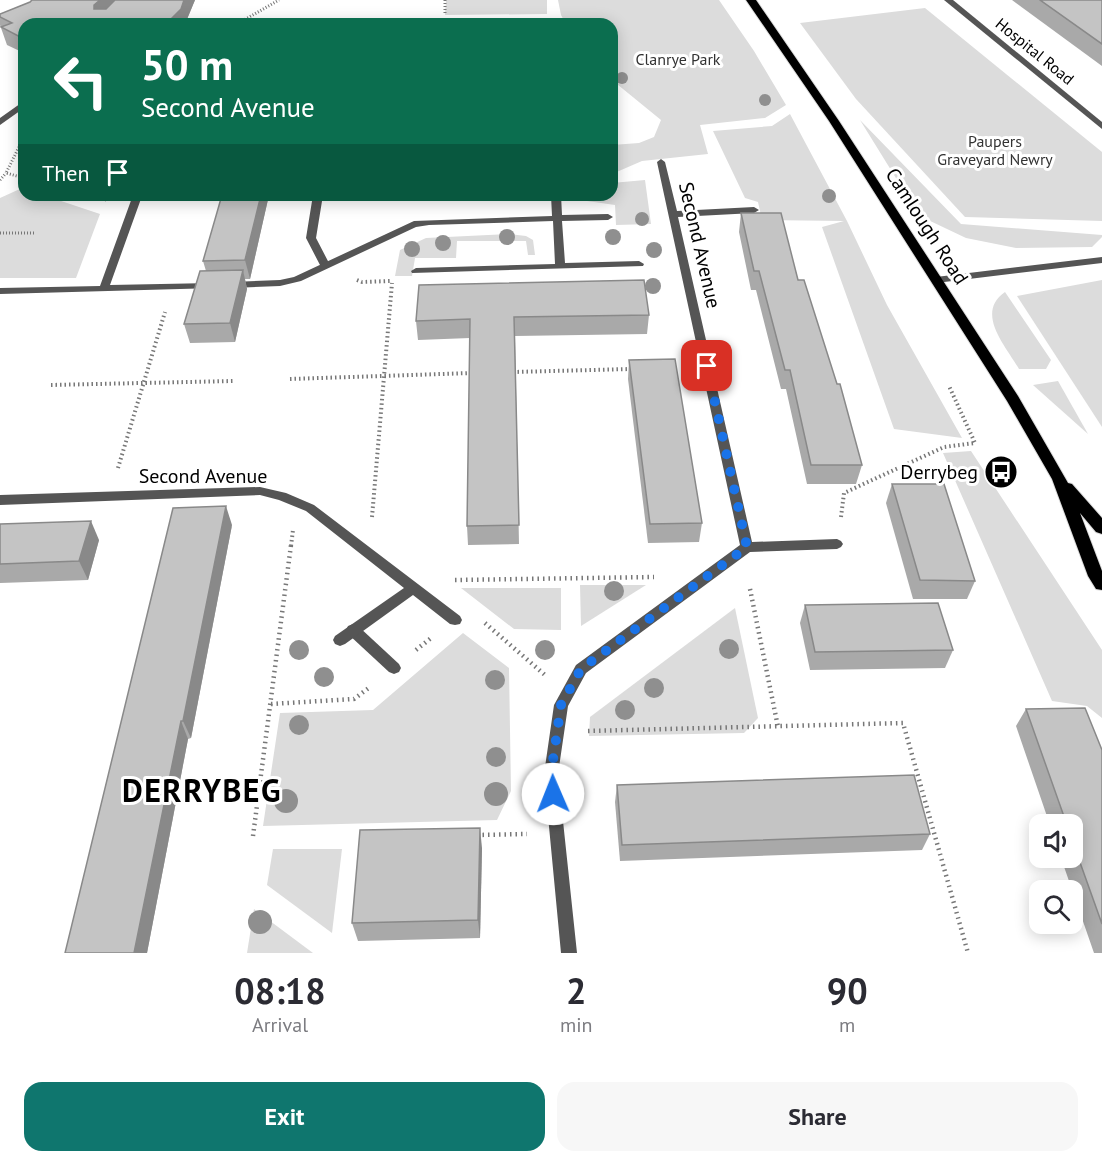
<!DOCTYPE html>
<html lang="en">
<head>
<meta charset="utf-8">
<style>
	:root { --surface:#fff; --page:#f7f7f7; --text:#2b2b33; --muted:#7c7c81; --accent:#0f766e }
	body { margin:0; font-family:"PT Sans",sans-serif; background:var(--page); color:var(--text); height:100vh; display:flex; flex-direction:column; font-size:22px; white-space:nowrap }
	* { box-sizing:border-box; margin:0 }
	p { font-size:20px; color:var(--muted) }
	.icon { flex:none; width:33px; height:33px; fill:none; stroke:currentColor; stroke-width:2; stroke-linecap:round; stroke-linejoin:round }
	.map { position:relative; height:953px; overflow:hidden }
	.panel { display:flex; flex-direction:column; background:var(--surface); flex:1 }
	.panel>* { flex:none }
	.banner { position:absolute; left:18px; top:18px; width:600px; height:183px; border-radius:18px; box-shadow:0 3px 15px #0003; background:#0b6e4f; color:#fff; overflow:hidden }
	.tools { position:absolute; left:1029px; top:814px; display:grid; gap:12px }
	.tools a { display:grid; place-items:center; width:54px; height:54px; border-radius:12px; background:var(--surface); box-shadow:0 3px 15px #0003; font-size:30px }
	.pin { position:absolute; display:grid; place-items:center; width:51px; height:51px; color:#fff; margin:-26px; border-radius:12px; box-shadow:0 3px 9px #0006 }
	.me { position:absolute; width:66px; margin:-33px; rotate:359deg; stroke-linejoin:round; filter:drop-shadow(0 0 4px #0008) }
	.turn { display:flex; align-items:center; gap:21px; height:126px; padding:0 24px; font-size:27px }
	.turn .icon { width:78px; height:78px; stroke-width:2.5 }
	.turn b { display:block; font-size:42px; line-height:51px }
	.then { display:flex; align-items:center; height:57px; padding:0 24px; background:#0003; gap:12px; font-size:22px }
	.eta { display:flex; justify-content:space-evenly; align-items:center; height:102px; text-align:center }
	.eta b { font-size:36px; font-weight:800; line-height:42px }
	.button { display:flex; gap:12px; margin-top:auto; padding:12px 24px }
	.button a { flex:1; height:69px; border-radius:18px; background:var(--accent); color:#fff; font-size:24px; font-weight:800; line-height:69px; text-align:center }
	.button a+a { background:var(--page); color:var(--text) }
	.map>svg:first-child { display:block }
	.green { fill:#dcdcdc }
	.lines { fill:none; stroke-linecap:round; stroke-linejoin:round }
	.primary-casing { stroke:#dbdbdb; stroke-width:2 }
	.path-far2 { stroke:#777; stroke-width:3; stroke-dasharray:1 2; stroke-linecap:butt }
	.path-far1 { stroke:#777; stroke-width:4; stroke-dasharray:1.5 3; stroke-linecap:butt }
	.path { stroke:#777; stroke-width:4.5; stroke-dasharray:1.5 4; stroke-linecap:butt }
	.lane { fill:#555; fill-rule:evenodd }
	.street { fill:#555; fill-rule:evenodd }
	.primary { fill:#000; fill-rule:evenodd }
	.tree { fill:#8f8f8f }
	.wall { fill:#a9a9a9 }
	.shaded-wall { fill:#898989 }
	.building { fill:#c4c4c4; stroke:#898989; stroke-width:1.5 }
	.route { stroke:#1a73e8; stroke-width:10; stroke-dasharray:0 18 }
	.labels { text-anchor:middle; stroke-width:6; stroke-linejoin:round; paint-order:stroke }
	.far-street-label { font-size:16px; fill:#000; stroke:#fff }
	.far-park-label { font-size:16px; fill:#333; stroke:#fff }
	.street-label { font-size:20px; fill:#000; stroke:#fff }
	.poi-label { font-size:20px; fill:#000; stroke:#fff; text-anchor:end }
	.near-district-label { font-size:32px; font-weight:bold; letter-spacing:1.5px; fill:#000; stroke:#fff }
</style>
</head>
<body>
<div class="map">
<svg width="1102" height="953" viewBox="0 0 1102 953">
	<rect width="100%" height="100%" fill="#fff"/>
	<g class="green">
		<polygon points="446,0 547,0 547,14 445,15"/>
		<polygon points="558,0 719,0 754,51 786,105 765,118 700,125 708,154 642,161 612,174 612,145 639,143 654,137 661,120 612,80 612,24 566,24 561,15"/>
		<polygon points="925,8 1102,152 1102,221 965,217 856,99 800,23"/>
		<polygon points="790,114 847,221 887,305 962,438 894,429 822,227 844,221 762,220 758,202 745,198 713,131 772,126"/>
		<polygon points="860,120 961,224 1102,235 1102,237 1092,247 1016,248 966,238 926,219 899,183"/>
		<polygon points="645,180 651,224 616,225 615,205 587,201 582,196 612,195 612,183"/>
		<polygon points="22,188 24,195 43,195 100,214 76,278 0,278 0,198"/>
		<polygon points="509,234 526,236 533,240 535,255 528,255 526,241 457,241 456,258 415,258 412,276 395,276 400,250 426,238"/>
		<polygon points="1102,280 1102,427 1017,296"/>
		<path d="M1005 292 1051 360 1046 369H1019C1005 345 975 313 1005 292Z"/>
		<polygon points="1058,381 1088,434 1033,385"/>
		<polygon points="971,451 1102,650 1102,718 1087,706 1052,701 943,453"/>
		<polygon points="580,585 646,585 581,626"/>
		<polygon points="461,588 561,588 561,630 514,629"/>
		<polygon points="735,608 758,718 744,733 589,736 590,717"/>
		<polygon points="463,633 509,668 511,791 497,820 263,826 280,713 373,710"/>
		<polygon points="273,849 342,849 332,933 267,885"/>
		<polygon points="254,909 313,953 247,953"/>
	</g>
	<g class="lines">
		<g class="primary-casing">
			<polygon id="primary" points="746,0 756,0 839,121 1018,396 1068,483 1072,484 1102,518 1102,534 1096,532 1080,513 1102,571 1102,590 1096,589 1088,576 1052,479 1007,401 829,121"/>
		</g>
		<g class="path-far2">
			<polyline points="445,0 445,15"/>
			<polyline points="237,24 279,0"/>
			<polyline points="23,139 6,173 24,178"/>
			<polyline points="0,180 6,173"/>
			<polyline points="88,195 106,200"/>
			<polyline points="0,233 34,233"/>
		</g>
		<g class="path-far1">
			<polyline points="357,280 362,282 391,281"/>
			<polyline points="513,372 631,369"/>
			<polyline points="290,379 472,373"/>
			<polyline points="51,385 233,381"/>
			<polyline points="118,468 165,312"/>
			<polyline points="372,517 392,283"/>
			<polyline points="841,517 844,493 944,447 975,443 949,386"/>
			<polyline points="291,546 293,530"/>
		</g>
		<g class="path">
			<polyline points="455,580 654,577"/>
			<polyline points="750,589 778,727"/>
			<polyline points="485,623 545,675"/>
			<polyline points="416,650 431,638"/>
			<polyline points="271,704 354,699 370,687"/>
			<polyline points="588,731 903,723 968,953"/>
			<polyline points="477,835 527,834"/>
			<polyline points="253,836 291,545"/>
		</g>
		<g class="lane">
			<polygon points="313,195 323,195 316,238 330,265 325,268 320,265 306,238"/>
			<polygon points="353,624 358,626 399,664 401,668 399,672 394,674 389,672 348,634 346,630 348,626"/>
		</g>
		<g class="street">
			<polygon points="944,0 953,0 1102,122 1102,129"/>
			<polygon points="24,101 24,108 0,125 0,118"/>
			<polygon points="661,159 665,162 677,211 754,207 759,210 754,213 678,217 752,542 837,539 841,541 843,544 841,547 837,549 750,552 586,673 568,706 558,774 577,953 561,953 544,774 554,705 576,665 740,545 657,162"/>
			<polygon points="133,195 142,196 110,285 212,283 217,286 216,288 0,294 0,288 100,286"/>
			<polygon points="551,195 561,195 562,215 608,214 613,217 608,220 562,221 565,263 639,261 644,264 643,266 412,273 411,271 416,268 555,264 553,221 429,225 416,227 301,281 280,286 232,288 227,285 232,282 280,280 294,277 414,221 552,216"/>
			<polygon points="1102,257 1102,263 936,283 931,280 936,277"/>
			<polygon points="260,487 286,493 314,505 460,616 462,620 460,624 455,625 450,624 413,595 345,644 340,646 335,644 333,640 335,636 404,588 306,511 279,500 260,495 0,505 0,495"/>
		</g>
		<use href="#primary" class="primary"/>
	</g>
	<g class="tree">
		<circle cx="622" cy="78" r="6"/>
		<circle cx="765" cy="100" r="6"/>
		<circle cx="829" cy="196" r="7"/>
		<circle cx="642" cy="219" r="7"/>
		<circle cx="507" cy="237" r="8"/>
		<circle cx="613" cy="237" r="8"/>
		<circle cx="443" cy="243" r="8"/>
		<circle cx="412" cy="249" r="8"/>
		<circle cx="654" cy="250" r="8"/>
		<circle cx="653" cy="286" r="8"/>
		<circle cx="614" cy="591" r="10"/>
		<circle cx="729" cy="649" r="10"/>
		<circle cx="299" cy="650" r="10"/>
		<circle cx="545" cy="650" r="10"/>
		<circle cx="324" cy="677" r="10"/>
		<circle cx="495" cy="680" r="10"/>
		<circle cx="654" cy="688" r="10"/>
		<circle cx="625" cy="710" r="10"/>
		<circle cx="299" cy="725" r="10"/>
		<circle cx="496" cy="757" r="10"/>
		<circle cx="496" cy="794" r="12"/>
		<circle cx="286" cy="801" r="12"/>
		<circle cx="260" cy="922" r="12"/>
	</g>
	<g class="wall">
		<polygon points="32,0 195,0 185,24 24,24 24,53 7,45 0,25 0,14 30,2"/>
		<polygon points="1012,0 1102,0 1102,66"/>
		<polygon points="269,195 250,279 245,279 247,289 235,342 190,343 184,324 206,271 203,261"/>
		<polygon points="741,213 798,280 862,465 856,484 807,484 786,389 781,389 756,290 751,290 739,232"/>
		<polygon points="419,285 649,315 647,334 515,336 519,544 468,545 467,526 470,338 418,340 416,321"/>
		<polygon points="629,360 702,523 699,542 648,543 628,379"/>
		<polygon points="892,484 975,581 967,599 913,599 886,503"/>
		<polygon points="0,524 99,540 88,580 0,583"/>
		<polygon points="232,525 191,738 188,739 147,953 65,953"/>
		<polygon points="805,605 953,650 945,668 810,670 800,623"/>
		<polygon points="1026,709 1102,750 1102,953 1094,953 1061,858 1072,858 1072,825 1050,825 1016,726"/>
		<polygon points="617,785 930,834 922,850 620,861 615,802"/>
		<polygon points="482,848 480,938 358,941 352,923"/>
	</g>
	<g class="shaded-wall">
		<polygon points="100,0 122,0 99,22 94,9 94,5"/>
		<polygon points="184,0 195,0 185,24 166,24"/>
		<polygon points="261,195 269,195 250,279 245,260"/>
		<polygon points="243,270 247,289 235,342 230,323"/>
		<polygon points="226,506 232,525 191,738 183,721"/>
		<polygon points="91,521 99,540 88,580 79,561"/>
		<polygon points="181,721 188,739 147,953 134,953"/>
		<polygon points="480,828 482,848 480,938 478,920"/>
	</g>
	<g class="building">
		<polygon points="32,0 100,0 94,5 94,9 106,9 115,0 184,0 181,9 166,24 24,24 24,39 1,27 12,23 0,17 0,14 30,2"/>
		<polygon points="1040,0 1102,0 1102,44"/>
		<polygon points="222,195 261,195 245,260 203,261"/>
		<polygon points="741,213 781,213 798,280 804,280 837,384 840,384 862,465 811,465 790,370 785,370 759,271 754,271"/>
		<polygon points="243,270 230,323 184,324 200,271"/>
		<polygon points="644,280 649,315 514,317 519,525 467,526 470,319 416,321 419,285"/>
		<polygon points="675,359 702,523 650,524 629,360"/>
		<polygon points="892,484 944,484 975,581 920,580"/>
		<polygon points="226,506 183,721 181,721 134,953 65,953 173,508"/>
		<polygon points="91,521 79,561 0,564 0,524"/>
		<polygon points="938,603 953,650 815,652 805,605"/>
		<polygon points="1085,708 1102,750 1102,924 1072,840 1072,825 1067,825 1026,709"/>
		<polygon points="914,775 930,834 622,845 617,785"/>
		<polygon points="480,828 478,920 352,923 360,830"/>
	</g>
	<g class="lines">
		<polyline class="route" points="553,794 551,774 561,705 581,669 747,547 707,366"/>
	</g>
	<defs>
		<g id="bus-disc" transform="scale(1.725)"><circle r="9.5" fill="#000" stroke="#fff"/><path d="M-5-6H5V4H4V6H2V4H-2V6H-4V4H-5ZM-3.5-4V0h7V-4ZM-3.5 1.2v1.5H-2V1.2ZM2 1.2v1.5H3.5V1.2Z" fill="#fff"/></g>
	</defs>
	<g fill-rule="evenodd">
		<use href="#bus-disc" x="1001" y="472"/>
	</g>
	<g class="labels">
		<g class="far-street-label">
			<text transform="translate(1035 51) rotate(39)" y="6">Hospital Road</text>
		</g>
		<g class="far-park-label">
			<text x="678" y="65">Clanrye Park</text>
			<text x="995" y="147">Paupers<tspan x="995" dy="18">Graveyard Newry</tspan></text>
		</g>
		<g class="street-label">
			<text transform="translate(927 226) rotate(57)" y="7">Camlough Road</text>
			<text transform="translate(700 245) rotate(77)" y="7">Second Avenue</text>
			<text x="203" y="483">Second Avenue</text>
		</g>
		<g class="poi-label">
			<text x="978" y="479">Derrybeg</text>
		</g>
		<g class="near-district-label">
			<text x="202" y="802">DERRYBEG</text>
		</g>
	</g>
</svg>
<div class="tools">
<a><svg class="icon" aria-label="sound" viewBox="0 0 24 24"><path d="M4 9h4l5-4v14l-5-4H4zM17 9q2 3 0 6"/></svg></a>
<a><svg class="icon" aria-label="search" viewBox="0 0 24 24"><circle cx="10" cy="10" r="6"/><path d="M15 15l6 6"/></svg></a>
</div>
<div class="pin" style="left:707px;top:366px;background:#d93025"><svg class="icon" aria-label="arrive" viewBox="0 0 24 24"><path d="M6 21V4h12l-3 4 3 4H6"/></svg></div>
<svg class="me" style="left:553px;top:794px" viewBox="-20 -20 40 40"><circle r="19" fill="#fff"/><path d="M0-13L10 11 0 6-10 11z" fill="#1a73e8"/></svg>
<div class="banner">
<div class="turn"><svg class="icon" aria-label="left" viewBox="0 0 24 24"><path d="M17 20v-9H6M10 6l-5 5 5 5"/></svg><div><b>50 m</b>Second Avenue</div></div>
<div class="then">Then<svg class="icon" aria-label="arrive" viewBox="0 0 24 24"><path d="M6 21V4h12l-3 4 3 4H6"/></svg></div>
</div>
</div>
<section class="panel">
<div class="eta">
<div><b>08:18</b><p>Arrival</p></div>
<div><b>2</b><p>min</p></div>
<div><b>90</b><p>m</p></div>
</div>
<div class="button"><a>Exit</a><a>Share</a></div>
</section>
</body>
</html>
